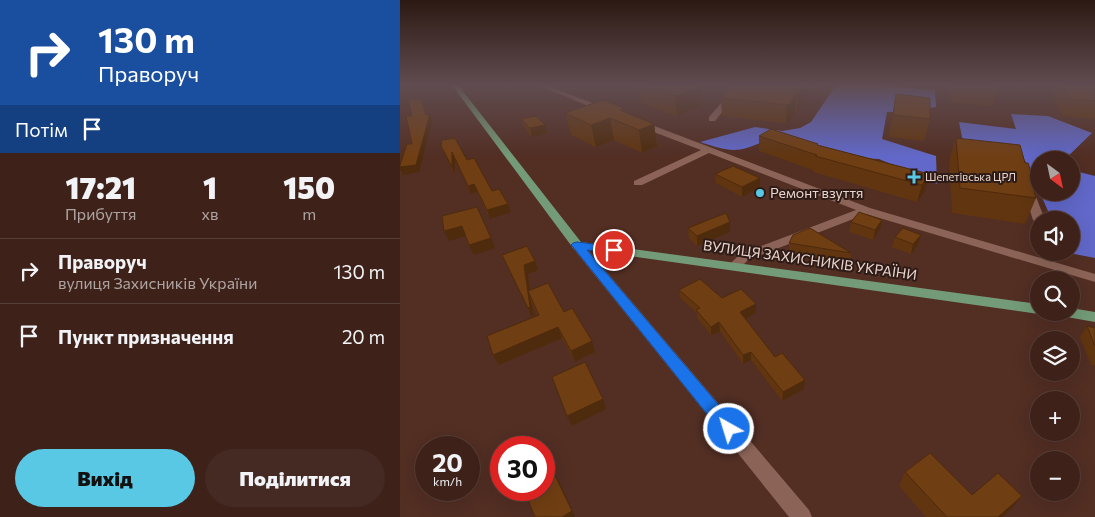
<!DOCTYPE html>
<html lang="uk">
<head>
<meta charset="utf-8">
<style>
	:root { --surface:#3e221a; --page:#452a23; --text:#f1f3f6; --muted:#ada4a2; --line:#573f39; --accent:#59c8e5 }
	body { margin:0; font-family:Commissioner,sans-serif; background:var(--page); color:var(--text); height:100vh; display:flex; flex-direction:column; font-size:19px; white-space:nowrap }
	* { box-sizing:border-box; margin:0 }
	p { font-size:16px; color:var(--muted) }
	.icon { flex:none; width:28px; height:28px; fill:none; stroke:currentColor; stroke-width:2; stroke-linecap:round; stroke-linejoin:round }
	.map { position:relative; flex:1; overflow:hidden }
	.details { display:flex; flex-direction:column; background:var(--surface); width:400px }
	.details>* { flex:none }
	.hud { background:#1a4fa0; color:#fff; overflow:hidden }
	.needle { width:32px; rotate:147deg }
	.fabs { position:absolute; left:630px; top:151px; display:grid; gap:10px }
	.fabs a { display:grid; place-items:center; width:50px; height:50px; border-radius:50%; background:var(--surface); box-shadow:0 5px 20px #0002,0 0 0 1px var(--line); font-size:25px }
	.speed { position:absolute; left:15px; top:436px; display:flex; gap:10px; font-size:25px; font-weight:700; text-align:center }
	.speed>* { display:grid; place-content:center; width:65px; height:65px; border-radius:50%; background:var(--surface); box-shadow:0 5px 20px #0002,0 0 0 1px var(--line); line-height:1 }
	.speed small { font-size:12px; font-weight:400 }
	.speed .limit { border:8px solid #d22; background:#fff; color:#111 }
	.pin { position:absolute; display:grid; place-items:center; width:42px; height:42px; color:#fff; margin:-21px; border:2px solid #fff; border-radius:50%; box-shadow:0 1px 5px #0007 }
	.me { position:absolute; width:55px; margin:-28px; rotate:321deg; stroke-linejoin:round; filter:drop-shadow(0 0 4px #0008) }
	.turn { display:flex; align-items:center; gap:18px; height:105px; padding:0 15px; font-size:22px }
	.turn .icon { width:65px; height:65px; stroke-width:2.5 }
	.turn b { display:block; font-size:35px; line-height:42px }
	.then { display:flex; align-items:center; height:48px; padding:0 15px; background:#0003; gap:10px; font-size:19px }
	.eta { display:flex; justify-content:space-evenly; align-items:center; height:85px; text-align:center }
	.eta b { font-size:30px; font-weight:800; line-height:35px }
	.primary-button { display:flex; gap:10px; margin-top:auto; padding:10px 15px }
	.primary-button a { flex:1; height:58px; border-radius:30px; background:var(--accent); color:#111; font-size:20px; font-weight:800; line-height:58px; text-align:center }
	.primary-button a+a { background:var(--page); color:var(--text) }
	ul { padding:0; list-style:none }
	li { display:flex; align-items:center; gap:15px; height:65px; padding:0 15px; border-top:1px solid var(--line) }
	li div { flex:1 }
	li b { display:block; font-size:19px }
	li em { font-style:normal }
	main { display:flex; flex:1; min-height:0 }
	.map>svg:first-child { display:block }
	.forest { fill:#6168c9 }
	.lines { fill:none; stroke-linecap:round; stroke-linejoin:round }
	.minor { fill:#8c6457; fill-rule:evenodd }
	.major { fill:#739b77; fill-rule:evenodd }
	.wall { fill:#603510 }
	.shaded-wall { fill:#4e2b0d }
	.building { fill:#703e13; stroke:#4e2b0d }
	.route { fill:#1a73e8; stroke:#114b97 }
	.poi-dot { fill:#59c8e5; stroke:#2c1b16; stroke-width:2 }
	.labels { text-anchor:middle; stroke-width:4; stroke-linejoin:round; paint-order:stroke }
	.far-poi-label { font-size:11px; fill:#ecd5cd; stroke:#2c1b16; text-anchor:start }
	.poi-label { font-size:14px; fill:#ecd5cd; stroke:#2c1b16; text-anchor:start }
	.street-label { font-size:14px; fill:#ecd5cd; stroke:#2c1b16 }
</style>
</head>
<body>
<main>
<section class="details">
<div class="hud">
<div class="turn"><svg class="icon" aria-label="right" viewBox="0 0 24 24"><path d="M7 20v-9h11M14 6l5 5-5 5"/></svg><div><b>130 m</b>Праворуч</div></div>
<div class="then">Потім<svg class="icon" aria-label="arrive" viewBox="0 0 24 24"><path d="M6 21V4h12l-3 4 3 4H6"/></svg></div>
</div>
<div class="eta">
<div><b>17:21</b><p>Прибуття</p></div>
<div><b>1</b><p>хв</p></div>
<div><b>150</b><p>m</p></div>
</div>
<ul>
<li><svg class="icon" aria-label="right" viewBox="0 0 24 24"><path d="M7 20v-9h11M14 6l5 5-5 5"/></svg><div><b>Праворуч</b><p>вулиця Захисників України</p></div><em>130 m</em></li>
<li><svg class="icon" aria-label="arrive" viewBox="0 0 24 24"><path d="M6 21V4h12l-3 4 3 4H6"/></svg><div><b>Пункт призначення</b></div><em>20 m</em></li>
</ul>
<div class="primary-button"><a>Вихід</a><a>Поділитися</a></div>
</section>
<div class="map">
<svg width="695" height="517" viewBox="0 0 695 517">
	<rect width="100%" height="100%" fill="#522e23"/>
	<g class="forest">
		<path d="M436 85H475L535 90 536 107 511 111 487 112 482 139 536 156 537 184 479 159 457 158 368 139C338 154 331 152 300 142L355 127 382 131 400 128 411 122Z"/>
		<polygon points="611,114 648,116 692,133 664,160 639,160 639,189 624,159 565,152 559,122 616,129"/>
		<polygon points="671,170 695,176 695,258 669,253 671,252 671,220 652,220 640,193 671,192"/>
	</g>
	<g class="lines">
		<g class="minor">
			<polygon points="137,85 146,85 210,110 203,112"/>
			<polygon points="337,85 344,85 315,121 309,121 309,117"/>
			<polygon points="238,122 244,122 470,208 695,274 695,282 466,214 348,260 339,269 329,269 328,266 340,254 456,210 309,153 242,185 234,185 234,181 301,150 238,126"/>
			<polygon points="628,186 633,189 645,220 639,220 639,223 633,220 623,189"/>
			<polygon points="177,241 181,242 409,510 412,517 389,517 173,248 171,245"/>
		</g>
		<g class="major">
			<polygon points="52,85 58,85 181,242 639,304 639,312 644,312 639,314 173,248"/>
			<polygon points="671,308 695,312 695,322 661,316 659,312 671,312"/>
		</g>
	</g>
	<g class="wall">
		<polygon points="238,85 295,85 300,86 301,106 277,116 241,103"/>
		<polygon points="333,85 422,85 419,93 408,93 397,112 395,111 389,122 386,123 322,116 321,98"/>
		<polygon points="511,85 524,85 524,86"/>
		<polygon points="549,85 598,85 599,86 592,106 549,102"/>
		<polygon points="657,85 695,85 695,119 663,116 652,96"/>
		<polygon points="496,94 530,119 524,141 489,137"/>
		<polygon points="224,108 225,112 254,124 257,146 242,153 214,140 196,147 171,135 165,113"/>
		<polygon points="121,119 145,125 147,133 132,137 124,127"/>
		<polygon points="359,136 418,144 418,145 529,174 525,191 517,202 413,172 413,170 359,151"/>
		<polygon points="556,138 625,163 632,176 630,179 636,198 625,224 552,213 549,161"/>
		<polygon points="41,146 67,160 92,191 108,204 111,212 90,219 77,192 71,194 55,160 55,175"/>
		<polygon points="315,174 360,178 360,187 342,197 316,183"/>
		<polygon points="330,222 330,232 297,246 289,238 288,228"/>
		<polygon points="451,222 480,229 473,240 449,232"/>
		<polygon points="521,235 518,245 511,254 492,247 495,237"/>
		<polygon points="389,243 451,253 450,264 389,253"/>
		<polygon points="102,255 138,270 128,274 130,290 164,312 195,352 175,362 162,338 99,365 93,355 138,316 131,301 134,316 131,316"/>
		<polygon points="279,290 322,298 356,313 345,318 375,357 404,389 382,401 351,360 343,364 320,331 311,335 297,318 297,313 280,298"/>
		<polygon points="687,326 695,328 695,365 691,365 680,337"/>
		<polygon points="505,472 572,495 610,510 603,517 526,517 499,486"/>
	</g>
	<g class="shaded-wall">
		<polygon points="404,85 408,85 408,93 397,112 398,94"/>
		<polygon points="420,85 422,85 419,93"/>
		<polygon points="300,86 301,106 277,116 275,96"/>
		<polygon points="396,93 395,111 389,122 386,123 387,105"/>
		<polygon points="21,98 28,120 30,114 32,121 19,172 3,175 0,169 0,167 16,165"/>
		<polygon points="210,118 214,140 196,147 191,125"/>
		<polygon points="254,124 257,146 242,153 239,130"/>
		<polygon points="145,125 147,133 132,137 130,128"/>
		<polygon points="52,152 55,160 55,175 52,167"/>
		<polygon points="529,174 525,191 517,202 522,185"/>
		<polygon points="360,178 360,187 342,197 342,187"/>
		<polygon points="74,184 77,192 71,194 68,186"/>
		<polygon points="108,204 111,212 90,219 87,210"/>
		<polygon points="482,220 480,229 473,240 475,230"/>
		<polygon points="330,222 330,232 297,246 297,236"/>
		<polygon points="62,226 66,236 49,241 44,231"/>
		<polygon points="521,235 518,245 511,254 513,244"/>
		<polygon points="91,238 95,248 74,255 69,245"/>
		<polygon points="135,261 138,270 128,274 131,298 128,292 124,265"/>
		<polygon points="128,292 131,301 134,316 131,316 128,308"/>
		<polygon points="356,304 356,313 340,321 340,312"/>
		<polygon points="319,322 320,331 311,335 311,327"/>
		<polygon points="158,327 162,338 99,365 93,355"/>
		<polygon points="192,341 195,352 175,362 171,351"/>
		<polygon points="351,352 351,360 343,364 343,355"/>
		<polygon points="405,380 404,389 382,401 383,392"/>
		<polygon points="203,399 206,409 172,426 167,416"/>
		<polygon points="150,465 156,475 175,517 162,517"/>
		<polygon points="622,496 610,510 603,517 598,517"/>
	</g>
	<g class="building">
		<polygon points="243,85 295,85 300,86 275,96"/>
		<polygon points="333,85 404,85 398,94 396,93 390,104 387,105 321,98"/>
		<polygon points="662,85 695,85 695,101 671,99"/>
		<polygon points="496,94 530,98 530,119 493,115"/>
		<polygon points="21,98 26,115 30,114 16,165 0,167 0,165 7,144 12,144 6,116 12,116 8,100"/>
		<polygon points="203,100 224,108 220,110 254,124 239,130 210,118 191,125 165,113"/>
		<polygon points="136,116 145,125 130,128 121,119"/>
		<polygon points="371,129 418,144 417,145 529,174 522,185 415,156 417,155 359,136"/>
		<polygon points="55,138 67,160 74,158 92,191 99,189 108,204 87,210 74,184 68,186 52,152 52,167 41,146 42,140"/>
		<polygon points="556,138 620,145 625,163 628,163 632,176 629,175 636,198 560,188"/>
		<polygon points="333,166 360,178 342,187 315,174"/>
		<polygon points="77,207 91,238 69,245 62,226 44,231 42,216"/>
		<polygon points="459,212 482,220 475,230 451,222"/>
		<polygon points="326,213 330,222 297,236 288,228"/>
		<polygon points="410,228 451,253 389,243 393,235"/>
		<polygon points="503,228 521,235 513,244 495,237"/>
		<polygon points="127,246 135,261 124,265 130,307 128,308 102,255"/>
		<polygon points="300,279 322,298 341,289 356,304 340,312 375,357 382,353 405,380 383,392 351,352 343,355 319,322 311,327 296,310 300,308 279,290"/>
		<polygon points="148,283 164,312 172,308 192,341 171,351 158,327 93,355 87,336 139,315 128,291"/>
		<polygon points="687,326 695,328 695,346"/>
		<polygon points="185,362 203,399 167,416 152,377"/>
		<polygon points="530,453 572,495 598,473 622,496 598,517 547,517 505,472"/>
		<polygon points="150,465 172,511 162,517 135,517 124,490 144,490 144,469"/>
	</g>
	<linearGradient id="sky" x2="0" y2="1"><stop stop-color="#2d1913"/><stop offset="0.54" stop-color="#604c50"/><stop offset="1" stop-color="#604c50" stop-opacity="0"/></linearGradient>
	<rect width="695" height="157" fill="url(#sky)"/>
	<polygon class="route" points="177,242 218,247 219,250 214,253 187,250 335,424 337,429 335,434 329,436 323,434 173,247 171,245 173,243"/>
	<g class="poi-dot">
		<path d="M511.5 169.5h5v5h5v5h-5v5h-5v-5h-5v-5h5z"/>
		<circle cx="360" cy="193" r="5"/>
	</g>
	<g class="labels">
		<g class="far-poi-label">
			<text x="525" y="181">Шепетівська ЦРЛ</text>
		</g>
		<g class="poi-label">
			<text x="370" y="198">Ремонт взуття</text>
		</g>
		<g class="street-label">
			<text transform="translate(410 260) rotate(8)" y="5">ВУЛИЦЯ ЗАХИСНИКІВ УКРАЇНИ</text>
		</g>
	</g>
</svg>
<div class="fabs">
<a><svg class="needle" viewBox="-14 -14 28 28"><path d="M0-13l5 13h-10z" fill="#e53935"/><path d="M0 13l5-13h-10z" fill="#ada4a2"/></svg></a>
<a><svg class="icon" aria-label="sound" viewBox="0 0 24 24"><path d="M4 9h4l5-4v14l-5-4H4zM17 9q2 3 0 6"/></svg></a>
<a><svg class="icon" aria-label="search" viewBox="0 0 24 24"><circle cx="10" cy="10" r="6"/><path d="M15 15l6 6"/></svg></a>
<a><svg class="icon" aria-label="layers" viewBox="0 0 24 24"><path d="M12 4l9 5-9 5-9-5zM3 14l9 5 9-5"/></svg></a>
<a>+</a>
<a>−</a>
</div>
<div class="speed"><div>20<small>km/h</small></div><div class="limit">30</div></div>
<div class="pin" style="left:214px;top:250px;background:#d93025"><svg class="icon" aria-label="arrive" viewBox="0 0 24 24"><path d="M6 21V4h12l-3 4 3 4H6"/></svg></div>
<svg class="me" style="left:329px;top:429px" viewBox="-20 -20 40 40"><circle r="17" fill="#1a73e8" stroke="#fff" stroke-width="3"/><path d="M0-11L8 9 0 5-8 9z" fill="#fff"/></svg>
</div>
</main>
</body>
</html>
